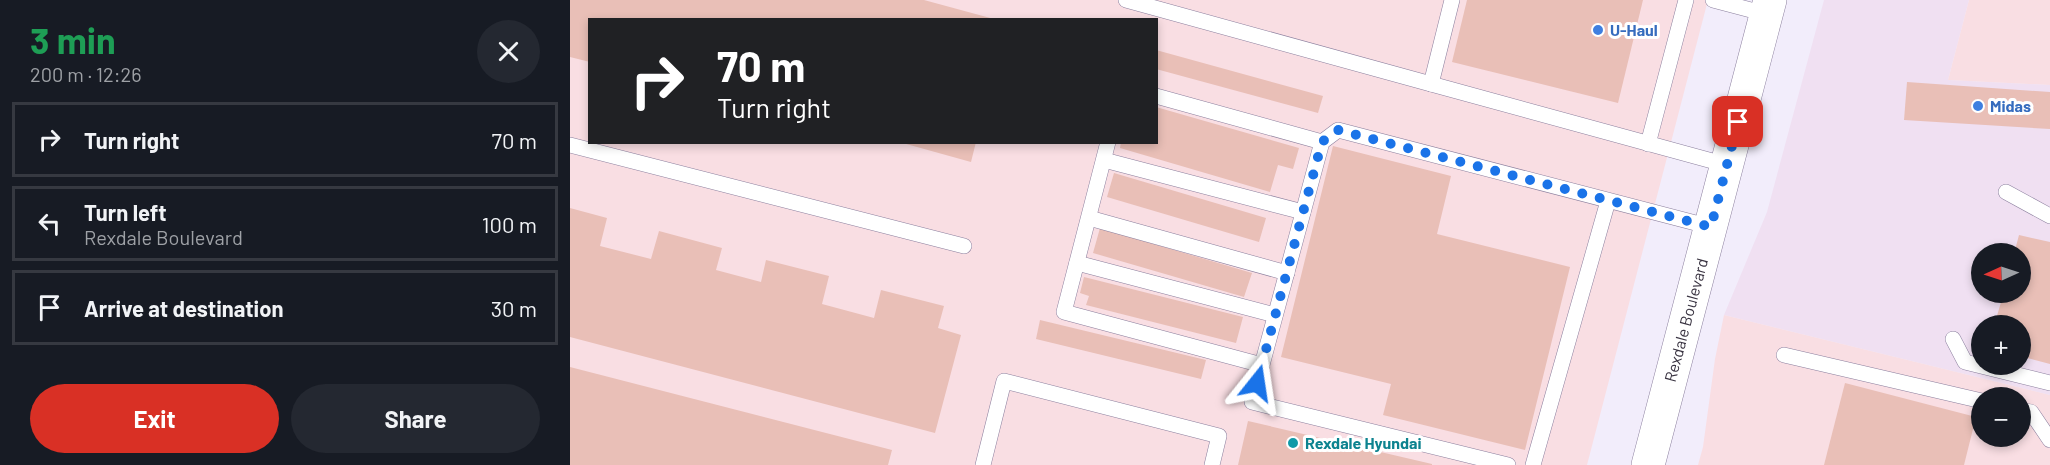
<!DOCTYPE html>
<html lang="en">
<head>
<meta charset="utf-8">
<style>
	:root { --surface:#171b24; --page:#242831; --text:#f1f3f6; --muted:#9ea1a6; --line:#363941; --accent:#d93025 }
	body { margin:0; font-family:Barlow,sans-serif; background:var(--page); color:var(--text); height:100vh; display:flex; flex-direction:column; font-size:22px; white-space:nowrap }
	* { box-sizing:border-box; margin:0 }
	p { font-size:20px; color:var(--muted) }
	.icon { flex:none; width:33px; height:33px; fill:none; stroke:currentColor; stroke-width:2; stroke-linecap:round; stroke-linejoin:round }
	.map { position:relative; flex:1; overflow:hidden }
	.details { display:flex; flex-direction:column; background:var(--surface); width:570px }
	.details>* { flex:none }
	.top-card { position:absolute; left:18px; top:18px; width:570px; height:126px; border-radius:0px; box-shadow:0 3px 9px #0003; background:#202124; color:#fff; overflow:hidden }
	.needle { width:39px; rotate:267deg }
	.controls { position:absolute; left:1401px; top:243px; display:grid; gap:12px }
	.controls a { display:grid; place-items:center; width:60px; height:60px; border-radius:50%; background:var(--surface); box-shadow:0 3px 9px #0003; font-size:30px }
	.pin { position:absolute; display:grid; place-items:center; width:51px; height:51px; color:#fff; margin:-26px; border-radius:12px; box-shadow:0 3px 9px #0006 }
	.me { position:absolute; width:66px; margin:-33px; rotate:15deg; stroke-linejoin:round; filter:drop-shadow(0 0 4px #0008) }
	.turn { display:flex; align-items:center; gap:21px; height:126px; padding:0 30px; font-size:27px }
	.turn .icon { width:78px; height:78px; stroke-width:2.5 }
	.turn b { display:block; font-size:42px; line-height:51px }
	.round { display:grid; place-items:center; flex:none; width:63px; height:63px; border-radius:32px; background:var(--page) }
	.head { display:flex; align-items:center; justify-content:space-between; height:102px; padding:0 30px }
	h1 { font-size:36px; font-weight:700; line-height:45px; color:#1e9e55 }
	.button { display:flex; gap:12px; margin-top:auto; padding:12px 30px }
	.button a { flex:1; height:69px; border-radius:36px; background:var(--accent); color:#fff; font-size:24px; font-weight:700; line-height:69px; text-align:center }
	.button a+a { background:var(--page); color:var(--text) }
	ul { padding:0; list-style:none }
	li { display:flex; align-items:center; gap:18px; height:75px; margin:0 12px 9px; padding:0 18px; border:3px solid var(--line); border-radius:0px }
	li div { flex:1 }
	li b { display:block; font-size:22px }
	li em { font-style:normal }
	main { display:flex; flex:1; min-height:0 }
	.map>svg:first-child { display:block }
	.commercial { fill:#f0e0f2; fill-rule:evenodd }
	.industrial { fill:#f9dee3; fill-rule:evenodd }
	.building { fill:#e9bfb7 }
	.lines { fill:none; stroke-linecap:round; stroke-linejoin:round }
	.service-casing { stroke:#8b7f9e; stroke-width:16 }
	.secondary-casing { stroke:#8b7f9e; stroke-width:34 }
	.service { stroke:#fff; stroke-width:15 }
	.secondary { stroke:#fff; stroke-width:33 }
	.route { stroke:#1a73e8; stroke-width:10; stroke-dasharray:0 18 }
	.shop-dot { fill:#3f7fe0; stroke:#fff; stroke-width:2 }
	.culture-dot { fill:#0f9aa8; stroke:#fff; stroke-width:2 }
	.labels { text-anchor:middle; stroke-width:6; stroke-linejoin:round; paint-order:stroke }
	.shop-label { font-size:16px; font-weight:bold; fill:#366cbe; stroke:#fff; text-anchor:start }
	.street-label { font-size:16px; fill:#393341; stroke:#fff }
	.culture-label { font-size:16px; font-weight:bold; fill:#0d838f; stroke:#fff; text-anchor:start }
</style>
</head>
<body>
<main>
<section class="details">
<div class="head"><div><h1>3 min</h1><p>200 m · 12:26</p></div><a class="round"><svg class="icon" aria-label="close" viewBox="0 0 24 24"><path d="M6 6l12 12M18 6L6 18"/></svg></a></div>
<ul>
<li><svg class="icon" aria-label="right" viewBox="0 0 24 24"><path d="M7 20v-9h11M14 6l5 5-5 5"/></svg><div><b>Turn right</b></div><em>70 m</em></li>
<li><svg class="icon" aria-label="left" viewBox="0 0 24 24"><path d="M17 20v-9H6M10 6l-5 5 5 5"/></svg><div><b>Turn left</b><p>Rexdale Boulevard</p></div><em>100 m</em></li>
<li><svg class="icon" aria-label="arrive" viewBox="0 0 24 24"><path d="M6 21V4h12l-3 4 3 4H6"/></svg><div><b>Arrive at destination</b></div><em>30 m</em></li>
</ul>
<div class="button"><a>Exit</a><a>Share</a></div>
</section>
<div class="map">
<svg width="1480" height="465" viewBox="0 0 1480 465">
	<rect width="100%" height="100%" fill="#f2edfb"/>
	<path class="commercial" d="M1254 0H1399L1378 80 1480 85V395L1154 315 1197 212ZM1412 254H1450V292H1412ZM1412 326H1450V364H1412Z"/>
	<g class="industrial">
		<path d="M0 0H1138L1017 465H0ZM20 20H586V142H20Z"/>
		<polygon points="1399,0 1480,0 1480,85 1378,80"/>
		<path d="M1154 315 1480 395V465H1128L1133 447 1145 359ZM1412 398H1450V436H1412Z"/>
	</g>
	<g class="building">
		<polygon points="0,0 354,0 424,19 20,20 20,62 0,57"/>
		<polygon points="897,0 1073,0 1048,103 882,62"/>
		<polygon points="586,50 753,96 748,113 586,69"/>
		<polygon points="1337,82 1480,92 1480,129 1334,120"/>
		<polygon points="586,107 729,148 723,169 708,165 700,192 550,148 551,142 586,142"/>
		<polygon points="329,142 406,142 401,162"/>
		<polygon points="763,146 881,176 867,234 1000,267 955,450 813,415 821,384 711,357"/>
		<polygon points="544,173 696,218 689,242 537,197"/>
		<polygon points="0,208 37,218 30,246 81,259 89,231 152,248 146,270 191,282 196,260 259,276 252,304 304,318 311,290 374,306 368,328 391,335 365,433 0,337"/>
		<polygon points="530,228 682,273 674,297 523,253"/>
		<polygon points="1449,235 1480,242 1480,364 1450,356 1450,326 1424,326 1434,292 1450,292 1450,254 1444,254"/>
		<polygon points="514,277 673,317 666,343 516,305 519,296 510,293"/>
		<polygon points="470,320 636,360 631,379 466,339"/>
		<polygon points="0,367 322,450 318,465 0,465"/>
		<polygon points="1275,383 1406,417 1394,465 1254,465"/>
		<polygon points="678,421 862,464 862,465 668,465"/>
	</g>
	<g class="lines">
		<g class="service-casing">
			<g id="service">
				<polyline points="556,0 861,84"/>
				<polyline points="882,0 861,84 1157,165"/>
				<polyline points="1143,0 1196,14"/>
				<polyline points="586,96 752,142"/>
				<polyline points="538,142 494,312 692,365 752,142 768,130 1141,227"/>
				<polyline points="1078,144 1116,0"/>
				<polyline points="0,145 394,246"/>
				<polyline points="534,160 733,212"/>
				<polyline points="1436,192 1480,216"/>
				<polyline points="519,218 717,273"/>
				<polyline points="507,263 705,315"/>
				<polyline points="1383,339 1395,362 1480,383"/>
				<polyline points="1214,355 1412,401"/>
				<polyline points="692,365 682,402 938,465"/>
				<polyline points="1450,410 1461,412 1480,440"/>
				<polyline points="413,465 434,381 649,436 642,465"/>
				<polyline points="963,465 1038,201"/>
			</g>
		</g>
		<g class="secondary-casing">
			<polyline id="secondary" points="1078,465 1200,0"/>
		</g>
		<use href="#service" class="service"/>
		<use href="#secondary" class="secondary"/>
	</g>
	<g class="lines">
		<polyline class="route" points="687,383 752,142 768,130 1141,227 1168,122"/>
	</g>
	<g class="shop-dot">
		<circle cx="1028" cy="30" r="6"/>
		<circle cx="1408" cy="106" r="6"/>
	</g>
	<circle class="culture-dot" cx="723" cy="443" r="6"/>
	<g class="labels">
		<g class="shop-label">
			<text x="1040" y="36">U-Haul</text>
			<text x="1420" y="112">Midas</text>
		</g>
		<g class="street-label">
			<text transform="translate(1116 320) rotate(-75)" y="6">Rexdale Boulevard</text>
		</g>
		<g class="culture-label">
			<text x="735" y="449">Rexdale Hyundai</text>
		</g>
	</g>
</svg>
<div class="controls">
<a><svg class="needle" viewBox="-14 -14 28 28"><path d="M0-13l5 13h-10z" fill="#e53935"/><path d="M0 13l5-13h-10z" fill="#9ea1a6"/></svg></a>
<a>+</a>
<a>−</a>
</div>
<div class="pin" style="left:1168px;top:122px;background:#d93025"><svg class="icon" aria-label="arrive" viewBox="0 0 24 24"><path d="M6 21V4h12l-3 4 3 4H6"/></svg></div>
<svg class="me" style="left:687px;top:383px" viewBox="-20 -20 40 40"><path d="M0-17L14 15 0 8-14 15z" fill="#1a73e8" stroke="#fff" stroke-width="4"/></svg>
<div class="top-card">
<div class="turn"><svg class="icon" aria-label="right" viewBox="0 0 24 24"><path d="M7 20v-9h11M14 6l5 5-5 5"/></svg><div><b>70 m</b>Turn right</div></div>
</div>
</div>
</main>
</body>
</html>
